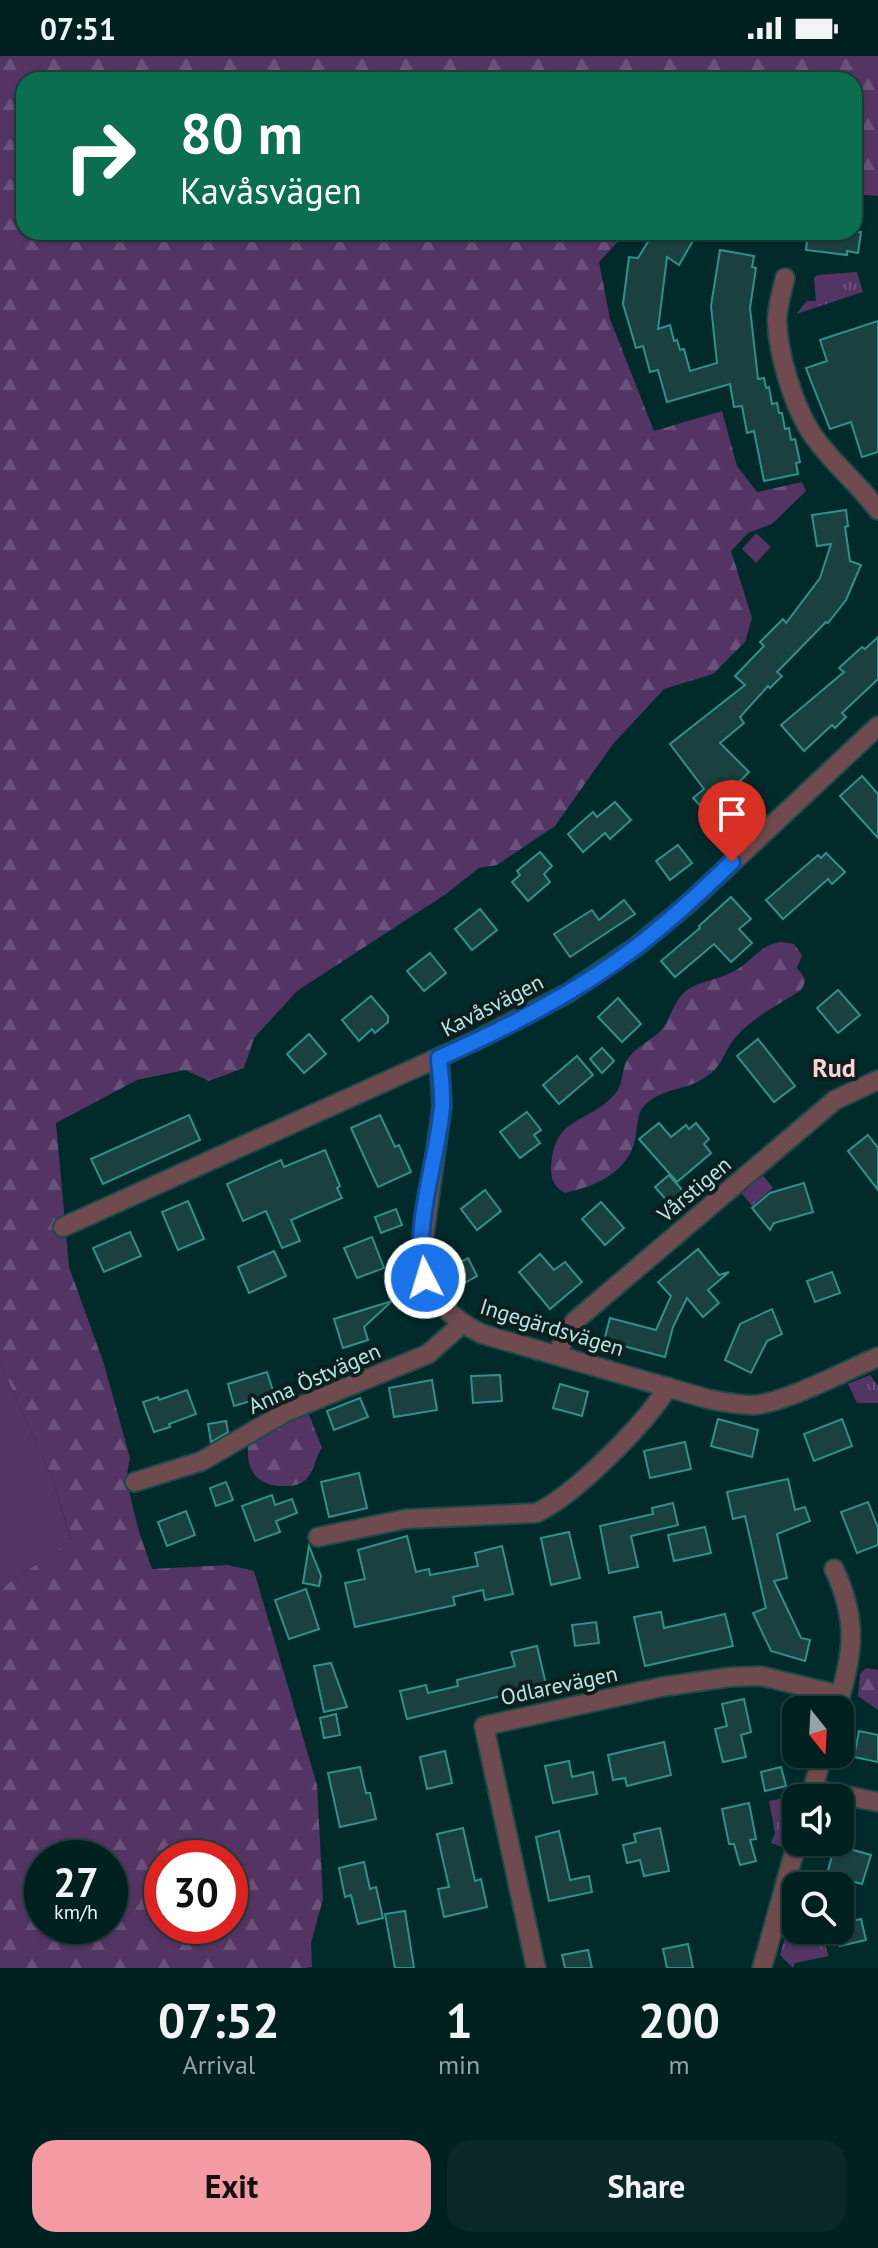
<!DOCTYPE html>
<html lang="en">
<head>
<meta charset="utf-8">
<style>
	:root { --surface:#012020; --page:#0b2829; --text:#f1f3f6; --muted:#96a3a5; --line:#233e3e; --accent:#f49aa3 }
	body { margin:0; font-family:"PT Sans",sans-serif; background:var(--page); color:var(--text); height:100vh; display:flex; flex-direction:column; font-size:30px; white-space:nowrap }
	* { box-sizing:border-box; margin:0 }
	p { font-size:26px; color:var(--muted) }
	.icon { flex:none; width:44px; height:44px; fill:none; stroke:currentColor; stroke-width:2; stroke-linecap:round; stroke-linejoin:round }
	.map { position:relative; height:1912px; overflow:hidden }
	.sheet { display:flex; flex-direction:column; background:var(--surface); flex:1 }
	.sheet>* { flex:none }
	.banner { position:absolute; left:16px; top:16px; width:846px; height:168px; border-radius:24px; box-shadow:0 2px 6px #0004,0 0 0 2px var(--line); background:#0b6e4f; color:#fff; overflow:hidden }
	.needle { width:52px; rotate:162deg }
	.fabs { position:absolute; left:782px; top:1640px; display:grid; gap:16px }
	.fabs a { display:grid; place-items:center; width:72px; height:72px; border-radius:16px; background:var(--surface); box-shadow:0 2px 6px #0004,0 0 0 2px var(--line); font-size:40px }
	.speed { position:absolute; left:24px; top:1784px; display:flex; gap:16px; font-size:40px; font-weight:700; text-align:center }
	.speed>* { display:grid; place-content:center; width:104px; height:104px; border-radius:50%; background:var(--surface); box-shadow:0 2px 6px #0004,0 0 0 2px var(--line); line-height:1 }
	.speed small { font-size:20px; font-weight:400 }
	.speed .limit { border:12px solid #d22; background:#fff; color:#111 }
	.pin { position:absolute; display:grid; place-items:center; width:68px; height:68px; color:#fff; margin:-82px -34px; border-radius:50% 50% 50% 0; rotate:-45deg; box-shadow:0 0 8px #0007 }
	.pin .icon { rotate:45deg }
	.me { position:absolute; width:88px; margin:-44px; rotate:355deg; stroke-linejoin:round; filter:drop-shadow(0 0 6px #0008) }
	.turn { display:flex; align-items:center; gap:28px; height:168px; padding:0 32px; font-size:36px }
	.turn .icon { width:104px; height:104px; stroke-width:2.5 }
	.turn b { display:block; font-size:56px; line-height:68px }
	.eta { display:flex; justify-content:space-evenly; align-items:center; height:136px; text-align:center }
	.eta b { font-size:48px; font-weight:800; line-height:56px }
	.cta { display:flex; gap:16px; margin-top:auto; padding:16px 32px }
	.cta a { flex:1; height:92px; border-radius:24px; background:var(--accent); color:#111; font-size:32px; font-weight:800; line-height:92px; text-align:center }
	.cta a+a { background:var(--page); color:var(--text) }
	.status { display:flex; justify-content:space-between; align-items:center; height:56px; padding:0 40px; background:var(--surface); direction:ltr }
	.status svg { height:22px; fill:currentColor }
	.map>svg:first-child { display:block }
	.grass { fill:url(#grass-tufts) }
	.forest { fill:url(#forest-firs); fill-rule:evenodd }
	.green { fill:#533463 }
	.building { fill:#1a4140; stroke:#2f908e; stroke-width:2 }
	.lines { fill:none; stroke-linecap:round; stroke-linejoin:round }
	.minor-casing { stroke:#1d4949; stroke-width:22 }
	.minor { stroke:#6f4b4f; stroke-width:18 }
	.route-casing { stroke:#114b97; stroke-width:20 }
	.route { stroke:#1a73e8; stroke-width:14 }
	.labels { text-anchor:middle; stroke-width:8; stroke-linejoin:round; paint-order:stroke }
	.street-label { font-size:22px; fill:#b2e8e6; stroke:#0e1f1e }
	.quarter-label { font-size:26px; font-weight:bold; fill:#f7d3d6; stroke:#0e1f1e }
</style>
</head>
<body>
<div class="status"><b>07:51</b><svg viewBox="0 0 49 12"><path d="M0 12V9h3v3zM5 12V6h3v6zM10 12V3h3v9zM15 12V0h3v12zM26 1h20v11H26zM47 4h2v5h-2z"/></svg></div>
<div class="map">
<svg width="878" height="1912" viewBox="0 0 878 1912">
	<defs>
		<pattern id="grass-tufts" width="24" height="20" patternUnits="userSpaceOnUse" patternTransform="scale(2)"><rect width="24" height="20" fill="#533463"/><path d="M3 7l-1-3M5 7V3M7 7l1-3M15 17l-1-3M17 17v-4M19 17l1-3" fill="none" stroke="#695179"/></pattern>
		<pattern id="forest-firs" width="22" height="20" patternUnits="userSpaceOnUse" patternTransform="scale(2)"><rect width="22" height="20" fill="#533463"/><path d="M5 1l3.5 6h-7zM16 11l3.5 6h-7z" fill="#695179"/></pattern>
	</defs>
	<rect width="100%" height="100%" fill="#012b2b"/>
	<g class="grass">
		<polygon points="857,216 863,236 796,258 807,245 816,245 814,222 817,219"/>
		<polygon points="761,1117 773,1132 752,1150 739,1134"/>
		<polygon points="870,1319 878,1330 878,1347 857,1347 848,1328"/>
		<polygon points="794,1740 782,1791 771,1787 775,1777 769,1745"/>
		<polygon points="790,1865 796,1868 796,1874 810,1874 821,1878 829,1900 795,1907 793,1912 780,1899"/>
	</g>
	<g class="forest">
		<path d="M0 0H878V140L854 138V24H24V176H627L599 206 610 263 654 375 722 355 737 410 757 436 802 426 806 435 772 468 748 477 731 495 752 562 745 586 713 618 664 633 613 688 555 770 497 809 479 812 446 838 297 935 254 982 244 1012 209 1025 185 1014 137 1024 56 1067 69 1211 104 1308 130 1402 126 1423 139 1476 152 1513 228 1509 254 1515 317 1729 323 1843 311 1887 312 1911 305 1912H0V1533L71 1484 53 1424 0 1307ZM42 1802H110V1870H42ZM162 1802H230V1870H162Z"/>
		<path d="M781 886 794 888 802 899 797 912C805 921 808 925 800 935 779 948 752 962 735 982 721 999 725 1010 701 1024 683 1035 655 1033 641 1054 637 1061 637 1076 635 1084 627 1117 596 1130 565 1137 555 1131 551 1125 551 1113 554 1058 586 1070 615 1038 625 1027 620 1011 630 1000 639 989 654 983 663 972 672 959 675 941 690 932 704 924 721 923 736 914 753 904 760 889 781 886Z"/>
		<path d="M308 1356 322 1392C315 1401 315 1413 308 1421 302 1429 293 1430 285 1430 258 1431 246 1415 248 1390L262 1375Z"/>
		<polygon points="866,1612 878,1614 878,1654 858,1640 860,1618"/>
	</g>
	<g class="green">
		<polygon points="756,477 771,491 756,507 742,493"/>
		<polygon points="0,1307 53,1424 71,1485 0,1533"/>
	</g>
	<g class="building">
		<polygon points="654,176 698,176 679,209 667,201 658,273 670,269 674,285 677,284 680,294 684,293 690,315 717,307 711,250 720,194 754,200 752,211 756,212 750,252 758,323 764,322 766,332 769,331 772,348 777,347 779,357 782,357 785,373 789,372 791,384 795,383 800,406 796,407 798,418 764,425 754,375 747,377 742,350 734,351 730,328 667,346 658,314 650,316 643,290 636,292 623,248 629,201 638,202"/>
		<polygon points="808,176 861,176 858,197 847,195 847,199 806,194"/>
		<polygon points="878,265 878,396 862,401 851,366 830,373 806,312 827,305 820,284"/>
		<polygon points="846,454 848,470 845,471 850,505 861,509 846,544 828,567 826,566 777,616 782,620 770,632 768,630 740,661 744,667 720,687 749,716 721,745 736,761 723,773 693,742 704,733 670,688 745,629 735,620 764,590 760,586 783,563 786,567 820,522 831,488 817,490 812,459"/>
		<polygon points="878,581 878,623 842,657 846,661 835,672 832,669 804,695 781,669 844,616 839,612 862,591 865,593"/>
		<polygon points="862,720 878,738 878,782 840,740"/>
		<polygon points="615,746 631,764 610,783 605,777 583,796 568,778 593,756 597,761"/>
		<polygon points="678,789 692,807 670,824 656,805"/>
		<polygon points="540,796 552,810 544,818 550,826 528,845 512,826 520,819 517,815"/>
		<polygon points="826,797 845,816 832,828 828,823 783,863 766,844 818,799 821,802"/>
		<polygon points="731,841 751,863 739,873 752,887 731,906 714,888 675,921 661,905 700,872 699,870"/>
		<polygon points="624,844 635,858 570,901 554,878 592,854 599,864"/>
		<polygon points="480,853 497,874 472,894 455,873"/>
		<polygon points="430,897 446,917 424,935 407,915"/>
		<polygon points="838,934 860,959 838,977 817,952"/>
		<polygon points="371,940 388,960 388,966 375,977 372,973 359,985 342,964"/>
		<polygon points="618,942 641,968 622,986 598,961"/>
		<polygon points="309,978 326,998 304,1017 287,998"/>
		<polygon points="758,983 795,1030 774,1046 737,1000"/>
		<polygon points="602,992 614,1005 602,1017 590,1003"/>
		<polygon points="577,1000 593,1019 559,1048 543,1029"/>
		<polygon points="527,1056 541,1074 534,1079 540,1087 520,1102 500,1076"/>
		<polygon points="189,1059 200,1084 103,1128 91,1103"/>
		<polygon points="380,1059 395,1091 399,1089 411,1116 378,1131 351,1072"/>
		<polygon points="659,1067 671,1081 686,1069 689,1073 696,1067 709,1083 704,1088 711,1097 677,1126 639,1083"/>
		<polygon points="868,1079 878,1092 878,1134 848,1095"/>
		<polygon points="325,1094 340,1130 337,1132 342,1142 291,1164 300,1185 282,1192 266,1155 243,1165 227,1128 281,1104 284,1111"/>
		<polygon points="669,1119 684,1136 670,1148 655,1131"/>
		<polygon points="804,1127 813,1156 774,1167 770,1174 752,1152 770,1137"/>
		<polygon points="485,1134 501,1155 477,1174 461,1153"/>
		<polygon points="188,1145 204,1183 178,1194 162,1156"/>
		<polygon points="601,1146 624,1172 605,1189 582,1163"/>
		<polygon points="396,1153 402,1169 381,1177 375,1161"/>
		<polygon points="130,1176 141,1200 104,1216 93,1192"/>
		<polygon points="372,1181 384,1212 357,1222 344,1192"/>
		<polygon points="698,1193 719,1219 729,1216 708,1234 719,1247 703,1261 687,1242 673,1271 665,1301 604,1285 610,1262 656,1274 671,1240 658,1226"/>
		<polygon points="274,1195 286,1220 249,1237 238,1211"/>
		<polygon points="540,1198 554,1214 565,1206 582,1226 550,1253 519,1216"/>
		<polygon points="468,1202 477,1220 461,1229 451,1211"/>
		<polygon points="832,1216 840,1237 815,1246 807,1225"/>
		<polygon points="392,1245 364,1271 368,1284 343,1292 334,1263"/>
		<polygon points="772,1253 782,1278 767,1285 751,1317 725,1304 740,1268"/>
		<polygon points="267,1316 274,1338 234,1350 228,1328"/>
		<polygon points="500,1319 502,1345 473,1347 471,1320"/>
		<polygon points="432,1324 437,1354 394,1361 389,1332"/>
		<polygon points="560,1328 588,1336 582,1360 553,1352"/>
		<polygon points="187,1334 196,1358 169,1368 170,1371 154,1376 143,1346 158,1341 159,1344"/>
		<polygon points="360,1342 368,1361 334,1374 327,1355"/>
		<polygon points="718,1363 758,1374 752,1401 711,1390"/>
		<polygon points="842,1363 852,1390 814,1405 804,1378"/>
		<polygon points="226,1365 228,1376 211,1386 208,1368"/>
		<polygon points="685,1386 691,1413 650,1422 644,1395"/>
		<polygon points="359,1417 367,1452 329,1461 321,1426"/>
		<polygon points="788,1423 795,1454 805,1451 810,1465 777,1478 787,1522 774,1525 801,1582 810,1584 805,1605 771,1595 753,1557 766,1552 745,1460 733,1463 727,1436"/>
		<polygon points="226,1426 233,1444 216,1450 210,1432"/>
		<polygon points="272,1439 275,1449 292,1443 297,1457 276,1465 280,1476 255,1485 242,1450"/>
		<polygon points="868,1446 878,1472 878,1489 857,1497 841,1456"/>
		<polygon points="673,1447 678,1469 631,1480 638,1511 609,1517 600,1470 653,1458 652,1452"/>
		<polygon points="186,1455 195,1479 167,1490 158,1466"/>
		<polygon points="705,1471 711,1497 674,1505 668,1479"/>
		<polygon points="569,1476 580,1522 551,1529 541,1482"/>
		<polygon points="407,1480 416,1516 429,1513 430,1519 478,1510 475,1497 502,1490 513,1538 485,1544 483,1534 453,1541 455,1549 355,1571 345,1527 365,1523 358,1494"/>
		<polygon points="309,1490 321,1520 319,1530 303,1527"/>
		<polygon points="306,1533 319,1573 289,1583 275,1544"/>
		<polygon points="661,1556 664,1572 725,1558 733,1590 645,1610 634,1561"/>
		<polygon points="596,1566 599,1587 575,1590 572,1569"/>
		<polygon points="537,1590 547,1633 521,1639 521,1635 407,1663 400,1635 426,1629 428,1637 458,1630 457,1624 515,1610 511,1596"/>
		<polygon points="331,1607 347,1651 324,1656 314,1610"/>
		<polygon points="744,1643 751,1676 741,1679 746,1701 723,1706 715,1673 727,1670 722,1648"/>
		<polygon points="336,1658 340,1679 324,1682 320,1662"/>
		<polygon points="859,1675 878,1679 878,1706 854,1701"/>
		<polygon points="664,1686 671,1719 627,1730 625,1722 613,1724 608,1699"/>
		<polygon points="445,1695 452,1727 427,1733 420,1701"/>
		<polygon points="569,1705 572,1721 593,1716 597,1738 553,1747 545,1710"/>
		<polygon points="360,1711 366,1737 370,1737 376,1763 340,1771 328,1717"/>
		<polygon points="781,1711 786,1730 765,1735 761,1716"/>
		<polygon points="749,1747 756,1783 750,1784 756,1805 740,1809 734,1788 729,1788 722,1753"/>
		<polygon points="463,1772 475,1825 481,1823 487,1851 444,1861 438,1833 449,1831 437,1778"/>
		<polygon points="660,1772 669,1815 644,1820 640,1804 627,1807 623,1789 636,1786 634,1778"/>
		<polygon points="559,1775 570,1824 589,1820 592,1836 549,1845 536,1781"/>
		<polygon points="835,1789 871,1799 862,1828 827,1818"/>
		<polygon points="364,1806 370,1833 376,1831 383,1862 358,1868 351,1839 345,1841 339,1812"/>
		<polygon points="405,1855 414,1912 395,1912 385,1858"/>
		<polygon points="861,1863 866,1884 840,1890 840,1868"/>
		<polygon points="688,1888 693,1912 667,1912 663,1893"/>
		<polygon points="588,1894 592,1912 565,1912 562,1899"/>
	</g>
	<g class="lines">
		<g class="minor-casing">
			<g id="minor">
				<path d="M785 222C782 236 777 251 777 265 778 298 794 351 812 378 831 406 858 427 878 454"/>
				<path d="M439 1002 442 1050 421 1202C426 1239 449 1262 482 1278L708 1343C723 1346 738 1349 753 1349 783 1348 847 1314 878 1301"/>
				<polyline points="63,1171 473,986 568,937 637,890 688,848 878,670"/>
				<polyline points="558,1298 566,1277 576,1264 835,1044 878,1024"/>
				<polyline points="135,1426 202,1405 286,1356 428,1298 462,1268"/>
				<path d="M318 1481 406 1463 536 1457C574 1440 646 1367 668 1331"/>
				<path d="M834 1513C859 1566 853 1599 836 1654"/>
				<polyline points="812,1733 878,1746"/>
				<polyline points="810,1742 823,1698"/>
				<polyline points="536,1912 484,1670 661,1631 730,1621 761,1620 840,1639"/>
				<polyline points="762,1912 797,1786"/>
			</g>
		</g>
		<use href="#minor" class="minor"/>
	</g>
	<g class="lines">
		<g class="route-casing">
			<path id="route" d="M425 1222C411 1173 438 1102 442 1051 443 1035 440 1018 439 1002 508 971 576 937 636 891 670 865 701 836 732 806"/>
		</g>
		<use href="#route" class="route"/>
	</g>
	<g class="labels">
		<g class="street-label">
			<text transform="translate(492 949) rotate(-27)" y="8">Kavåsvägen</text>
			<text transform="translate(694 1133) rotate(-40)" y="8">Vårstigen</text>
			<text transform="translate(552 1271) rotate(17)" y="8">Ingegärdsvägen</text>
			<text transform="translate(314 1322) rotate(-24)" y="8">Anna Östvägen</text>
			<text transform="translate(559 1629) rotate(-12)" y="8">Odlarevägen</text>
		</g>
		<g class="quarter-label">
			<text x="834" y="1021">Rud</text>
		</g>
	</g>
</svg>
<div class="fabs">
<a><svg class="needle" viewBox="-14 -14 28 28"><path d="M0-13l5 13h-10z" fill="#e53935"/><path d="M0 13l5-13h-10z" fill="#96a3a5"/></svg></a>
<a><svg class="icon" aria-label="sound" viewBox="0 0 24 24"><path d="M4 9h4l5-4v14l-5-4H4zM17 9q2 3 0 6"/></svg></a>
<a><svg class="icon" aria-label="search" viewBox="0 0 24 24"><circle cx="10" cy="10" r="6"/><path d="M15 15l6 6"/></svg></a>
</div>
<div class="speed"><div>27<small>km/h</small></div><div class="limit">30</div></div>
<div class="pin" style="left:732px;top:806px;background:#d93025"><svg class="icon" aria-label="arrive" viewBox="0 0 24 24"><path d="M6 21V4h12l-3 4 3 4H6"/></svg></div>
<svg class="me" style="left:425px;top:1222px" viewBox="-20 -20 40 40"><circle r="17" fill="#1a73e8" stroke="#fff" stroke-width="3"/><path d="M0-11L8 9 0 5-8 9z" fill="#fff"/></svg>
<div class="banner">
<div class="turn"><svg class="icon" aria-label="right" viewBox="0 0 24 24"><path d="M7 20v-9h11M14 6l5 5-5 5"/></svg><div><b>80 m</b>Kavåsvägen</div></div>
</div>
</div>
<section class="sheet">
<div class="eta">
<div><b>07:52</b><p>Arrival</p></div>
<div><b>1</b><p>min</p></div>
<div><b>200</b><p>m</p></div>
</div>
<div class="cta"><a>Exit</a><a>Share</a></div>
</section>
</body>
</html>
